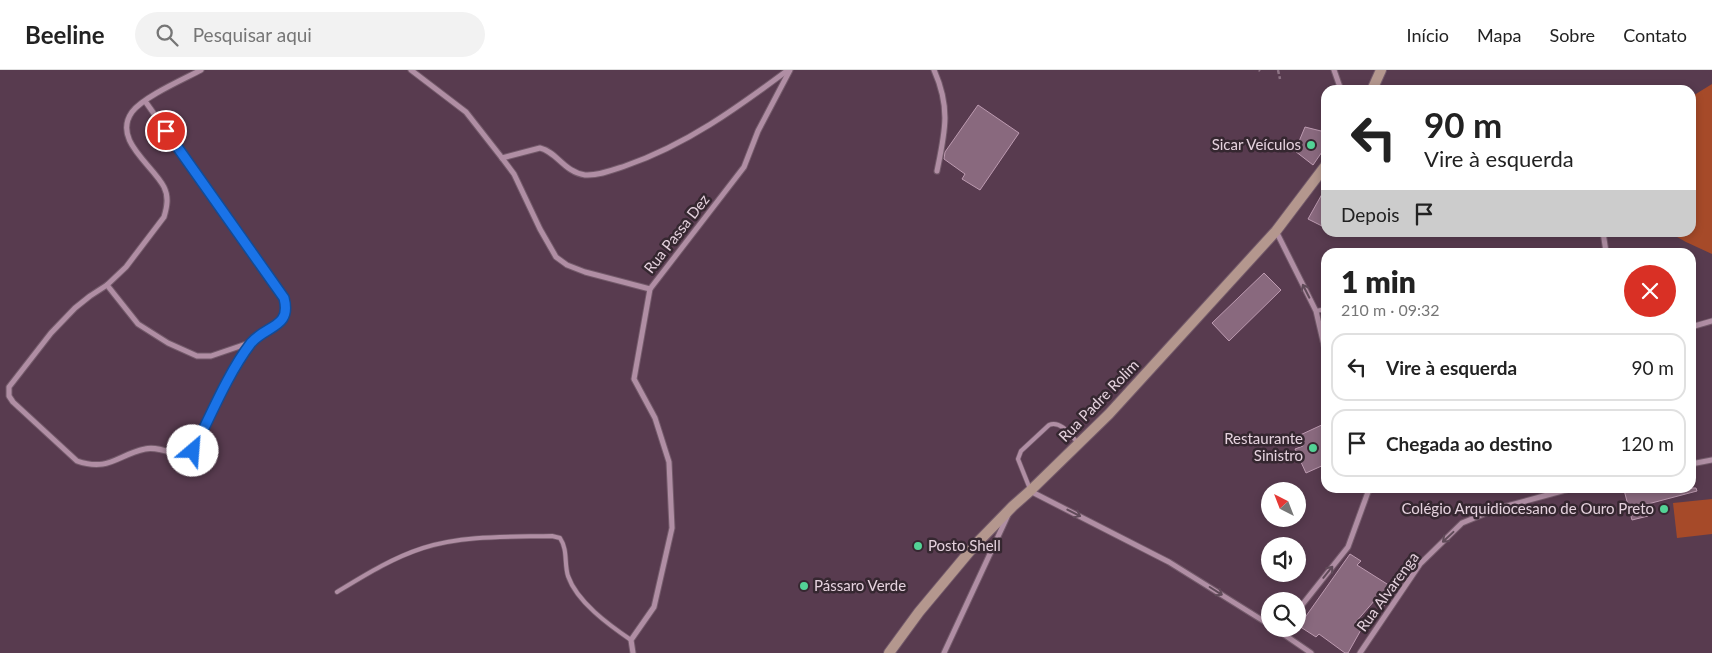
<!DOCTYPE html>
<html lang="pt">
<head>
<meta charset="utf-8">
<style>
	:root { --surface:#fff; --page:#f2f2f2; --text:#222; --muted:#767676; --line:#e0e0e0 }
	body { margin:0; font-family:Lato,sans-serif; background:var(--page); color:var(--text); height:100vh; display:flex; flex-direction:column; font-size:19px; white-space:nowrap }
	* { box-sizing:border-box; margin:0 }
	p { font-size:16px; color:var(--muted) }
	.icon { flex:none; width:28px; height:28px; fill:none; stroke:currentColor; stroke-width:2; stroke-linecap:round; stroke-linejoin:round }
	.map { position:relative; flex:1; overflow:hidden }
	.panel { position:absolute; left:1321px; top:178px; width:375px; height:245px; display:flex; flex-direction:column; background:var(--surface); border-radius:15px; box-shadow:0 2px 8px #0003 }
	.panel>* { flex:none }
	.guide { position:absolute; left:1321px; top:15px; width:375px; height:152px; border-radius:15px; box-shadow:0 2px 8px #0003; background:#fff; color:var(--text); overflow:hidden }
	.needle { width:32px; rotate:318deg }
	.controls { position:absolute; left:1261px; top:412px; display:grid; gap:10px }
	.controls a { display:grid; place-items:center; width:45px; height:45px; border-radius:50%; background:var(--surface); box-shadow:0 2px 8px #0003; font-size:25px }
	.pin { position:absolute; display:grid; place-items:center; width:42px; height:42px; color:#fff; margin:-21px; border:2px solid #fff; border-radius:50%; box-shadow:0 1px 5px #0007 }
	.me { position:absolute; width:55px; margin:-28px; rotate:27deg; stroke-linejoin:round; filter:drop-shadow(0 0 4px #0008) }
	.turn { display:flex; align-items:center; gap:18px; height:105px; padding:0 20px; font-size:22px }
	.turn .icon { width:65px; height:65px; stroke-width:2.5 }
	.turn b { display:block; font-size:35px; line-height:42px }
	.then { display:flex; align-items:center; height:48px; padding:0 20px; background:#0003; gap:10px; font-size:19px }
	.round { display:grid; place-items:center; flex:none; width:52px; height:52px; border-radius:26px; background:var(--page) }
	.summary { display:flex; align-items:center; justify-content:space-between; height:85px; padding:0 20px }
	h1 { font-size:30px; font-weight:800; line-height:38px }
	ul { padding:0; list-style:none }
	li { display:flex; align-items:center; gap:15px; height:68px; margin:0 10px 8px; padding:0 10px; border:2px solid var(--line); border-radius:15px }
	li div { flex:1 }
	li b { display:block; font-size:19px }
	li em { font-style:normal }
	header { display:flex; align-items:center; gap:30px; box-sizing:border-box; height:70px; padding:0 25px; background:var(--surface); border-bottom:1px solid var(--line) }
	header strong { font-size:24px }
	nav { display:flex; gap:28px; margin-inline-start:auto; font-size:18px }
	.search { width:350px; height:45px; background:var(--page); display:flex; align-items:center; gap:12px; box-sizing:border-box; padding:0 18px; border-radius:28px; color:var(--muted); font-size:19px }
	.map>svg:first-child { display:block }
	.green { fill:#a64a29 }
	.building { fill:#89697e; stroke:#bd9bb1 }
	.lines { fill:none; stroke-linecap:round; stroke-linejoin:round }
	.service-casing { stroke:#735a6a; stroke-width:5.5 }
	.minor-casing { stroke:#735a6a; stroke-width:7 }
	.secondary-casing { stroke:#735a6a; stroke-width:12 }
	.path { stroke:#8d7384; stroke-width:2.5; stroke-dasharray:4 2.5; stroke-linecap:butt }
	.service { stroke:#b08ea4; stroke-width:4 }
	.minor { stroke:#b08ea4; stroke-width:5 }
	.secondary { stroke:#b4978e; stroke-width:10 }
	.oneway { stroke:#604b59 }
	.route-casing { stroke:#114b97; stroke-width:12 }
	.route { stroke:#1a73e8; stroke-width:9 }
	.poi-dot { fill:#53d396; stroke:#352730; stroke-width:2 }
	.labels { text-anchor:middle; stroke-width:5; stroke-linejoin:round; paint-order:stroke }
	.poi-label { font-size:15px; fill:#e5d2de; stroke:#352730; text-anchor:end }
	.street-label { font-size:15px; fill:#e5d2de; stroke:#352730 }
</style>
</head>
<body>
<header>
<strong>Beeline</strong>
<div class="search"><svg class="icon" aria-label="search" viewBox="0 0 24 24"><circle cx="10" cy="10" r="6"/><path d="M15 15l6 6"/></svg>Pesquisar aqui</div>
<nav><a>Início</a><a>Mapa</a><a>Sobre</a><a>Contato</a></nav>
</header>
<div class="map">
<svg width="1712" height="583" viewBox="0 0 1712 583">
	<rect width="100%" height="100%" fill="#583b4f"/>
	<g class="green">
		<polygon points="1712,14 1712,184 1686,172 1670,163 1691,162 1691,27"/>
		<polygon points="1712,429 1712,464 1677,468 1673,433"/>
	</g>
	<g class="building">
		<polygon points="978,35 1019,63 980,120 962,109 965,104 944,89 945,82"/>
		<polygon points="1305,57 1325,62 1324,79 1313,95 1295,81"/>
		<polygon points="1326,117 1326,158 1308,149"/>
		<polygon points="1264,203 1281,220 1229,271 1212,253"/>
		<polygon points="1326,353 1326,394 1306,403 1295,379 1303,376 1298,366"/>
		<polygon points="1636,418 1696,418 1697,421 1644,435 1648,446 1632,450 1624,420"/>
		<polygon points="1350,484 1361,491 1357,495 1395,519 1384,536 1375,530 1355,553 1362,558 1348,583 1345,583 1319,564 1316,567 1299,556"/>
	</g>
	<g class="lines">
		<g class="service-casing">
			<g id="service">
				<polyline points="1316,241 1326,239"/>
				<path d="M1030 419 1018 389 1021 381 1049 355C1060 350 1070 364 1077 372"/>
				<path d="M337 522C365 505 392 488 423 478 464 465 510 467 552 466L560 468C568 480 564 493 568 506 577 532 609 555 631 570"/>
			</g>
		</g>
		<g class="minor-casing">
			<g id="minor">
				<polyline points="411,0 466,42 502,88 514,104 540,159 556,187 567,195 585,202 650,219"/>
				<path d="M934 0C951 38 945 62 937 101"/>
				<polyline points="1334,0 1341,20"/>
				<path d="M145 31 284 228C292 258 266 255 251 273 228 303 210 347 193 381L188 385 183 386C172 383 156 376 145 379 117 385 109 402 77 391L13 332 9 326V317L51 263 75 238 90 226 107 215 126 197 164 147C167 137 169 127 164 117 153 95 112 70 132 42 143 27 184 9 201 0"/>
				<path d="M502 88 540 78C557 82 564 102 585 105 598 106 613 100 625 96 686 75 737 38 788 0"/>
				<polyline points="1276,161 1316,241 1326,284"/>
				<polyline points="1603,162 1606,182"/>
				<polyline points="107,215 138,254 168,273 197,286 211,286 252,272"/>
				<polyline points="1691,257 1712,251"/>
				<polyline points="1691,394 1712,390"/>
				<polyline points="1030,421 1169,492 1270,555"/>
				<polyline points="1298,540 1348,477 1368,422 1372,418"/>
				<polyline points="1276,559 1311,583"/>
				<polyline points="633,583 631,570 654,537 672,458 669,392 655,348 634,309 650,219 744,97 758,61 790,0"/>
				<polyline points="944,583 1008,445"/>
				<polyline points="1360,583 1420,494 1462,453 1496,439 1573,418"/>
			</g>
		</g>
		<g class="secondary-casing">
			<g id="secondary">
				<polyline points="1372,20 1381,0"/>
				<polyline points="889,583 919,542 975,475 1013,436 1030,421 1109,344 1276,161 1326,95"/>
			</g>
		</g>
		<g class="path">
			<polyline points="1259,0 1260,1"/>
			<polyline points="1278,0 1280,9"/>
		</g>
		<use href="#service" class="service"/>
		<use href="#minor" class="minor"/>
		<use href="#secondary" class="secondary"/>
	</g>
	<defs><path id="oneway-shaft" d="M-6 0H5M1.5-3L5.5 0L1.5 3" fill="none" stroke-width="1.6" stroke-linecap="round" stroke-linejoin="round" transform="scale(1.25)"/></defs>
	<g class="oneway">
		<use href="#oneway-shaft" transform="translate(1306 221) rotate(-117)"/>
		<use href="#oneway-shaft" transform="translate(1074 443) rotate(27)"/>
		<use href="#oneway-shaft" transform="translate(1448 467) rotate(137)"/>
		<use href="#oneway-shaft" transform="translate(1328 502) rotate(-51)"/>
		<use href="#oneway-shaft" transform="translate(1216 521) rotate(32)"/>
	</g>
	<g class="lines">
		<g class="route-casing">
			<path id="route" d="M166 61 284 228C292 258 266 255 251 273 228 303 210 347 193 381"/>
		</g>
		<use href="#route" class="route"/>
	</g>
	<g class="poi-dot">
		<circle cx="1311" cy="75" r="5"/>
		<circle cx="1313" cy="378" r="5"/>
		<circle cx="1664" cy="439" r="5"/>
		<circle cx="918" cy="476" r="5"/>
		<circle cx="804" cy="516" r="5"/>
	</g>
	<g class="labels">
		<g class="poi-label">
			<text x="1301" y="80">Sicar Veículos</text>
			<text x="1303" y="374">Restaurante<tspan x="1303" dy="17">Sinistro</tspan></text>
			<text x="1654" y="444">Colégio Arquidiocesano de Ouro Preto</text>
			<text x="928" y="481" text-anchor="start">Posto Shell</text>
			<text x="814" y="521" text-anchor="start">Pássaro Verde</text>
		</g>
		<g class="street-label">
			<text transform="translate(677 164) rotate(-52)" y="5">Rua Passa Dez</text>
			<text transform="translate(1099 331) rotate(-46)" y="5">Rua Padre Rolim</text>
			<text transform="translate(1388 522) rotate(-54)" y="5">Rua Alvarenga</text>
		</g>
	</g>
</svg>
<div class="controls">
<a><svg class="needle" viewBox="-14 -14 28 28"><path d="M0-13l5 13h-10z" fill="#e53935"/><path d="M0 13l5-13h-10z" fill="#767676"/></svg></a>
<a><svg class="icon" aria-label="sound" viewBox="0 0 24 24"><path d="M4 9h4l5-4v14l-5-4H4zM17 9q2 3 0 6"/></svg></a>
<a><svg class="icon" aria-label="search" viewBox="0 0 24 24"><circle cx="10" cy="10" r="6"/><path d="M15 15l6 6"/></svg></a>
</div>
<div class="pin" style="left:166px;top:61px;background:#d93025"><svg class="icon" aria-label="arrive" viewBox="0 0 24 24"><path d="M6 21V4h12l-3 4 3 4H6"/></svg></div>
<svg class="me" style="left:193px;top:381px" viewBox="-20 -20 40 40"><circle r="19" fill="#fff"/><path d="M0-13L10 11 0 6-10 11z" fill="#1a73e8"/></svg>
<div class="guide">
<div class="turn"><svg class="icon" aria-label="left" viewBox="0 0 24 24"><path d="M17 20v-9H6M10 6l-5 5 5 5"/></svg><div><b>90 m</b>Vire à esquerda</div></div>
<div class="then">Depois<svg class="icon" aria-label="arrive" viewBox="0 0 24 24"><path d="M6 21V4h12l-3 4 3 4H6"/></svg></div>
</div>
<section class="panel">
<div class="summary"><div><h1>1 min</h1><p>210 m · 09:32</p></div><a class="round" style="background:#d93025;color:#fff"><svg class="icon" aria-label="close" viewBox="0 0 24 24"><path d="M6 6l12 12M18 6L6 18"/></svg></a></div>
<ul>
<li><svg class="icon" aria-label="left" viewBox="0 0 24 24"><path d="M17 20v-9H6M10 6l-5 5 5 5"/></svg><div><b>Vire à esquerda</b></div><em>90 m</em></li>
<li><svg class="icon" aria-label="arrive" viewBox="0 0 24 24"><path d="M6 21V4h12l-3 4 3 4H6"/></svg><div><b>Chegada ao destino</b></div><em>120 m</em></li>
</ul>
</section>
</div>
</body>
</html>
